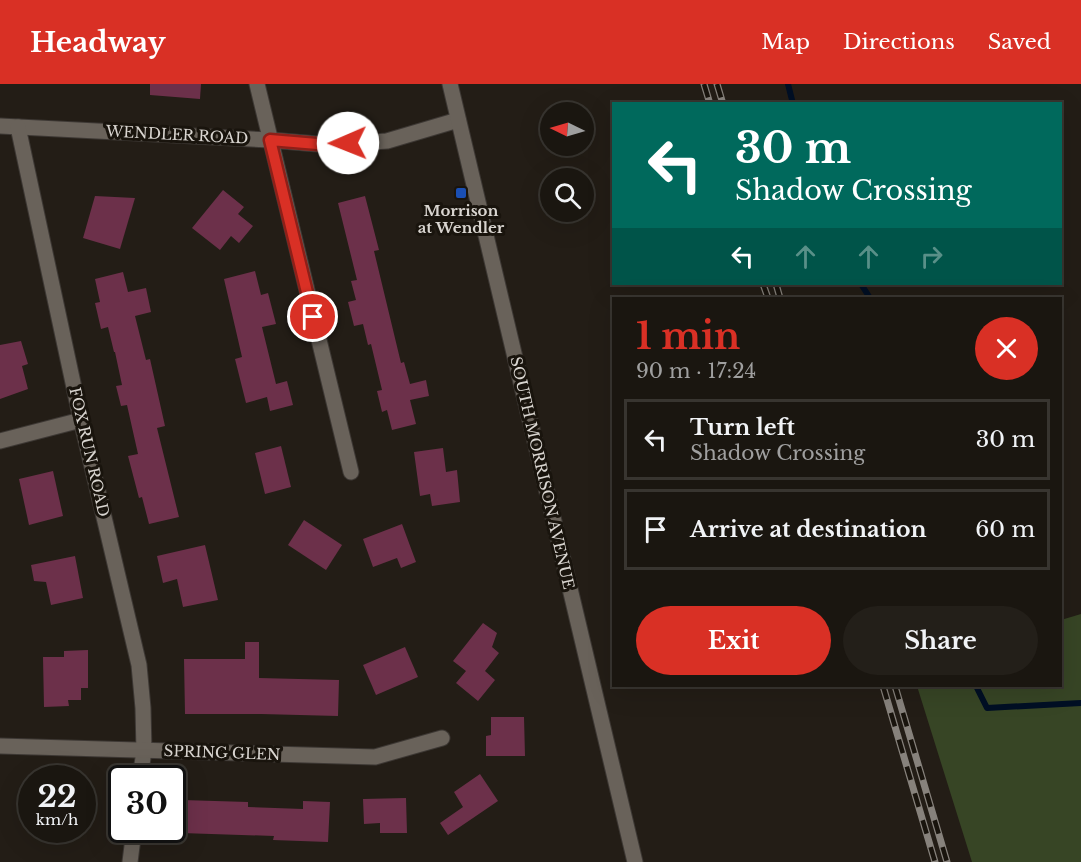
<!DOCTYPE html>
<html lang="en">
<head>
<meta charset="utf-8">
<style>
	:root { --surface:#1a1610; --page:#231f19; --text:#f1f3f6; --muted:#9f9f9f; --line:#383530; --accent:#d93025 }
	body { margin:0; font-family:"Libre Baskerville",serif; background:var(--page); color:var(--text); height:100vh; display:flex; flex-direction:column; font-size:22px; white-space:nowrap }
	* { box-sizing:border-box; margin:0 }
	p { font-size:20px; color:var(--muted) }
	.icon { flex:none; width:33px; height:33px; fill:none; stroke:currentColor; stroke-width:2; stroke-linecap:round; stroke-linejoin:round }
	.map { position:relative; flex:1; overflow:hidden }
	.drawer { position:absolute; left:612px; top:213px; width:450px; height:390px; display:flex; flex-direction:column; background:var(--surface); border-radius:0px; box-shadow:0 6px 24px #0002,0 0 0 2px var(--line) }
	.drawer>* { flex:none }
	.guide { position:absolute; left:612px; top:18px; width:450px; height:183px; border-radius:0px; box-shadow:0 6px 24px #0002,0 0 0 2px var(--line); background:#00695c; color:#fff; overflow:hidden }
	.needle { width:39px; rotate:275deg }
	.controls { position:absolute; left:540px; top:18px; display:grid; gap:12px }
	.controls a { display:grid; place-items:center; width:54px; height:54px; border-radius:50%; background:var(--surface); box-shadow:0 6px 24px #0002,0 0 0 2px var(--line); font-size:30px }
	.speed { position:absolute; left:18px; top:681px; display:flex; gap:12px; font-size:30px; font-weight:700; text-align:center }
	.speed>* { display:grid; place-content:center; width:78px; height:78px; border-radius:50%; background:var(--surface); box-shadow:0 6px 24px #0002,0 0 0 2px var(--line); line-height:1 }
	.speed small { font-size:15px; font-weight:400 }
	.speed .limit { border:3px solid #111; border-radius:9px; background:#fff; color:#111 }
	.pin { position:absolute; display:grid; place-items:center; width:51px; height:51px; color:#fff; margin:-26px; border:3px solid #fff; border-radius:50%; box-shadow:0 2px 6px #0007 }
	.me { position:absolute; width:66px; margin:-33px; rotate:269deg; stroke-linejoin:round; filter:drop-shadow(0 0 4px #0008) }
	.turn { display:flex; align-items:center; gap:21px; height:126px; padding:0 24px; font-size:27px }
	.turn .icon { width:78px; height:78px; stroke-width:2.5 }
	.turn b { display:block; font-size:42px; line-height:51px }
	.lanes { display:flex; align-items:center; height:57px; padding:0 24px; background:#0003; justify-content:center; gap:30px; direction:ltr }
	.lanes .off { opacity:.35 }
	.round { display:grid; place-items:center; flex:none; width:63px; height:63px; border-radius:32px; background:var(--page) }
	.headline { display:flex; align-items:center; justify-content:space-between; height:102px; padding:0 24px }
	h1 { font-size:36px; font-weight:700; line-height:45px; color:var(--accent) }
	.button { display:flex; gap:12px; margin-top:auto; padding:12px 24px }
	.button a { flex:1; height:69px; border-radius:36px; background:var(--accent); color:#fff; font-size:24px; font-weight:700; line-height:69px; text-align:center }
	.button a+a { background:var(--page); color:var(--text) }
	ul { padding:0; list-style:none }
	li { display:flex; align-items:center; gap:18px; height:81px; margin:0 12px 9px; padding:0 12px; border:3px solid var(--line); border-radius:0px }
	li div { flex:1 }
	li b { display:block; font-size:22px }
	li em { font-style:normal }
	header { display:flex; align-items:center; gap:36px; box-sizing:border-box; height:84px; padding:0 30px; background:var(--accent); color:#fff }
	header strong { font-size:28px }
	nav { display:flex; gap:33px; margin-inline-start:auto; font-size:21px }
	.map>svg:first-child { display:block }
	.green { fill:#374525 }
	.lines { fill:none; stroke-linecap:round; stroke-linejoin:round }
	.stream { stroke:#000f24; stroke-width:6 }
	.building { fill:#6c304a }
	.street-casing { stroke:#3d3834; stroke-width:17 }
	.secondary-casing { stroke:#3d3834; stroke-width:17 }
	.street { stroke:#69625a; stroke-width:15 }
	.secondary { stroke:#69625a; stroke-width:15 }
	.rail-casing { stroke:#87827c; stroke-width:7 }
	.rail { stroke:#19140d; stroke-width:4.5; stroke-dasharray:14; stroke-linecap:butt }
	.route-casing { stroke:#8d1f18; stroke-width:15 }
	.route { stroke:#d93025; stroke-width:10 }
	.transit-dot { fill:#1a4fb4; stroke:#19140d; stroke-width:2 }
	.labels { text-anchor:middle; stroke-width:6; stroke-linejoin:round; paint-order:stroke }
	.street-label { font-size:15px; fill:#d9d5d0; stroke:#19140d }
	.poi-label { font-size:15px; font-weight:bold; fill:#d9d5d0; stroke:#19140d }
</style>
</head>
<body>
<header>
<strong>Headway</strong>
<nav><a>Map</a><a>Directions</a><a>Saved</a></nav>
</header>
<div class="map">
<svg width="1081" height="778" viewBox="0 0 1081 778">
	<rect width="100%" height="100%" fill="#231d16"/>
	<polygon class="green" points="1081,530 1081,778 972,778 917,602 1060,602 1061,536"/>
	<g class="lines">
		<g class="stream">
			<polyline points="788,0 793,20"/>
			<polyline points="861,200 870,214"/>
			<polyline points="976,602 987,624 1081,619"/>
		</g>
	</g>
	<g class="building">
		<polygon points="150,0 201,0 200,15 150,11"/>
		<polygon points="223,106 244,123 238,130 253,142 239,159 231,152 220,166 192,144"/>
		<polygon points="95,112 135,114 120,165 83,154"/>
		<polygon points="365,112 379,166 374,167 401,279 404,278 410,300 426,296 429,312 410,316 416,340 392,346 387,326 382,328 377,307 382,306 371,260 368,261 363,240 354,242 348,218 356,216 351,197 357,196 338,119"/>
		<polygon points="255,187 261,211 268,209 276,240 262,243 276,300 287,297 293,321 270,327 267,313 246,319 235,275 242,273 224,195"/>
		<polygon points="123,188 128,208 146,204 151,228 135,232 146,276 150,275 165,342 157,344 179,433 149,440 142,413 139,414 128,372 138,370 127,321 121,322 116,302 122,301 115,268 114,268 108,243 101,245 95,219 100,218 95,195"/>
		<polygon points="21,257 28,280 22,282 28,305 0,315 0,261"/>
		<polygon points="281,362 291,403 265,410 255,369"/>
		<polygon points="443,364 446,388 457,386 460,418 432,422 430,410 420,412 414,368"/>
		<polygon points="53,387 63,432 29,441 19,395"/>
		<polygon points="304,436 342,461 326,486 288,461"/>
		<polygon points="402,440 416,478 401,484 397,474 373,483 363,455"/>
		<polygon points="205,461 218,516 183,523 177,495 163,499 157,472"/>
		<polygon points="75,472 83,514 51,521 46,498 34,497 31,481"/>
		<polygon points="483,539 497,549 492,563 499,569 485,587 495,596 478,617 456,599 466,587 453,577"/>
		<polygon points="245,558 259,558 259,594 339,596 338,632 261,630 185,630 184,575 245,575"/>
		<polygon points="405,563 418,593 376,611 363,581"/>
		<polygon points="88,566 88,604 81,604 81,616 68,616 69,622 44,623 43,573 64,573 64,567"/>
		<polygon points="491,633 524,633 525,672 486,672 486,652 491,651"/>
		<polygon points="480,690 498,717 448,751 440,739 463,723 454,708"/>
		<polygon points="406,714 407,749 380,749 380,739 364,740 363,715"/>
		<polygon points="182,716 248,718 248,723 303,725 303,717 330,718 328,758 273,756 274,752 181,749"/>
	</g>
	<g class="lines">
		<g class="street-casing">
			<g id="street">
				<polyline points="257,0 351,388"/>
				<polyline points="0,42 270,56 329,61 387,57 458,36"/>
				<polyline points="18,43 81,336 139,581 143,624 144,667 140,694"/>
				<polyline points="0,357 81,336"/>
				<polyline points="0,662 375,673 442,654"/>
				<polyline points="130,778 134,746"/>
			</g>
		</g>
		<g class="secondary-casing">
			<polyline id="secondary" points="450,0 635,778"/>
		</g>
		<use href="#street" class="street"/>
		<use href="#secondary" class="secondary"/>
		<g class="rail-casing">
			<g id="rail">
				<polyline points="704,0 710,20"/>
				<polyline points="717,0 723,20"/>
				<polyline points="763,200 768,214"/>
				<polyline points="776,200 780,214"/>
				<polyline points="883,602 935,778"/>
				<polyline points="895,602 947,778"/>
			</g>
		</g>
		<use href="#rail" class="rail"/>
	</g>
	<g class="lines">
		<g class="route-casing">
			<polyline id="route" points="313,233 270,56 329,61 348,59"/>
		</g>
		<use href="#route" class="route"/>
	</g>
	<rect class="transit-dot" x="455" y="103" width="12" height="12" rx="3"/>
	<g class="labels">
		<g class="street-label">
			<text transform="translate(177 51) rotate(3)" y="5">WENDLER ROAD</text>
			<text transform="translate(89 368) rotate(77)" y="5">FOX RUN ROAD</text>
			<text transform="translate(542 389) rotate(77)" y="5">SOUTH MORRISON AVENUE</text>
			<text transform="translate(222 669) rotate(2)" y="5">SPRING GLEN</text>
		</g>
		<g class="poi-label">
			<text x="461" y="132">Morrison<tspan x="461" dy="17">at Wendler</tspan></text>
		</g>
	</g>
</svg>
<div class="controls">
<a><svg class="needle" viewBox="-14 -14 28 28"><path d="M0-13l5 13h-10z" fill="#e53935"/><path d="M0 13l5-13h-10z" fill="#9f9f9f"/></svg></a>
<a><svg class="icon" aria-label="search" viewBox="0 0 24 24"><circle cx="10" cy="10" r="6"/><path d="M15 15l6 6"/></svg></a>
</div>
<div class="speed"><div>22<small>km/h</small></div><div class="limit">30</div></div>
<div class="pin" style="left:313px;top:233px;background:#d93025"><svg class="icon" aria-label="arrive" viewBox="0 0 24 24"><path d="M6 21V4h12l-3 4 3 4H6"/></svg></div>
<svg class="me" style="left:348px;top:59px" viewBox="-20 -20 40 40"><circle r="19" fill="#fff"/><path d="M0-13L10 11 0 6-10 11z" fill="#d93025"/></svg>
<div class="guide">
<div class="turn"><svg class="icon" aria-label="left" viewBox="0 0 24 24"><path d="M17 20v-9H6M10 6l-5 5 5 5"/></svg><div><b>30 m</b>Shadow Crossing</div></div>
<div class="lanes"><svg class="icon" aria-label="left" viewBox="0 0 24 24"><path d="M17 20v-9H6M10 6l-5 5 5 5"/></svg><svg class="icon off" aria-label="ahead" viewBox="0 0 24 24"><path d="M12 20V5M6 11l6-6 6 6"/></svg><svg class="icon off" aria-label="ahead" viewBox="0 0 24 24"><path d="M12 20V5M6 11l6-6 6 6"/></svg><svg class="icon off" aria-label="right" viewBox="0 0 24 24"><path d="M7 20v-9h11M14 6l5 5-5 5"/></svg></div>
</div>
<section class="drawer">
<div class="headline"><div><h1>1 min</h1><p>90 m · 17:24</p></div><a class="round" style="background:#d93025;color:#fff"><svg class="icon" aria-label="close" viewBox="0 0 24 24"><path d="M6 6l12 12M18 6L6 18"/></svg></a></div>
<ul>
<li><svg class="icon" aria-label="left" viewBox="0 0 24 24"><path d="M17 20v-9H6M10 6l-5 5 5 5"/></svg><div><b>Turn left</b><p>Shadow Crossing</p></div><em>30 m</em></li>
<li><svg class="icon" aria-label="arrive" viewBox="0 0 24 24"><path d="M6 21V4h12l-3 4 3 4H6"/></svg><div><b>Arrive at destination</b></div><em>60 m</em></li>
</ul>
<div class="button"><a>Exit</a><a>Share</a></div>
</section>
</div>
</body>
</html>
